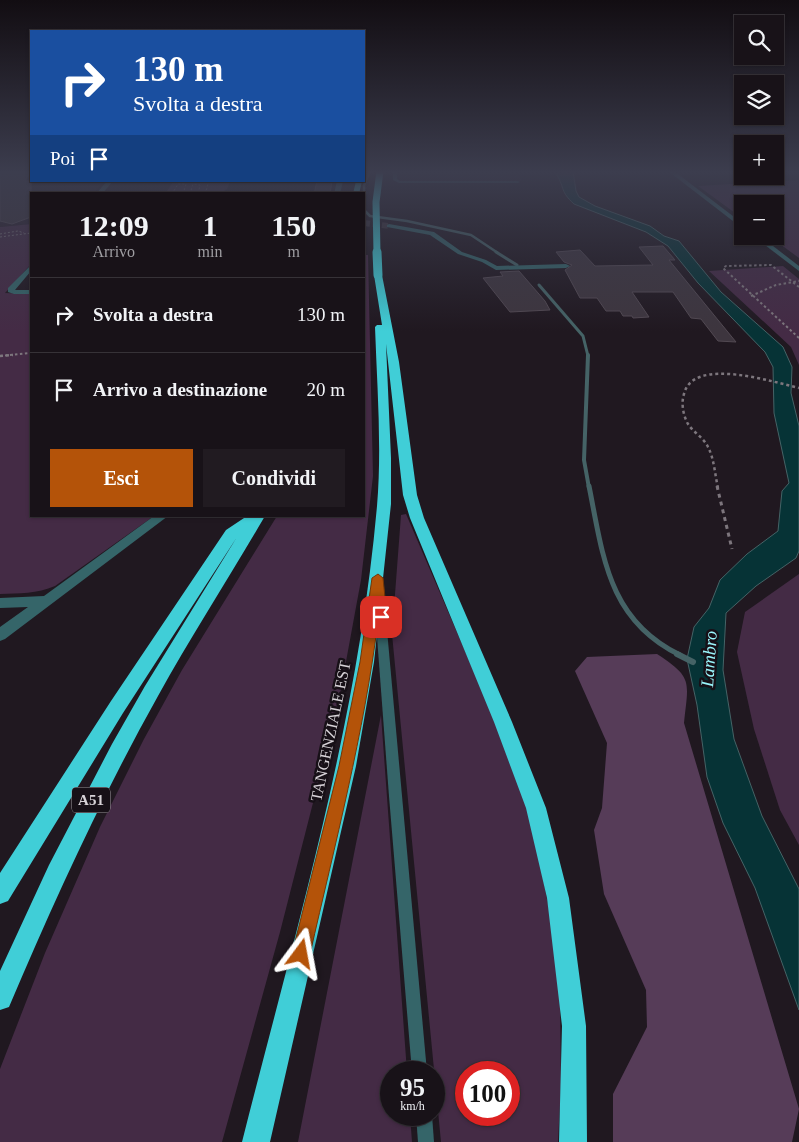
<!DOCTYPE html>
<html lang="it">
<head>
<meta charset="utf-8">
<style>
	:root { --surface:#181218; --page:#211b21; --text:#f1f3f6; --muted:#9f9ea2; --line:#363237; --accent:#b45309 }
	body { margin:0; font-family:Georgia,serif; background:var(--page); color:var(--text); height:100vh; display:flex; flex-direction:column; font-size:19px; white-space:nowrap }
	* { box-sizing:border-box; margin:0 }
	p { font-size:16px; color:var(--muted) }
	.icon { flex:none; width:28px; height:28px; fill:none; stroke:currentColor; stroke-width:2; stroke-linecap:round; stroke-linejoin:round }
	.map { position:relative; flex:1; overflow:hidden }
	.drawer { position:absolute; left:30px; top:192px; width:335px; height:325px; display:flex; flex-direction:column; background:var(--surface); border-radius:0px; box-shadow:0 1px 4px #0004,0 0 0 1px var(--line) }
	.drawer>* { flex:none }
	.hud { position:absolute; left:30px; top:30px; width:335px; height:152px; border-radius:0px; box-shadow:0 1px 4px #0004,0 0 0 1px var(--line); background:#1a4fa0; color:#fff; overflow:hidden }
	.buttons { position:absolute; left:734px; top:15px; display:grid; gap:10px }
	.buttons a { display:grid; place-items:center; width:50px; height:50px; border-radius:0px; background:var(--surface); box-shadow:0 1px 4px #0004,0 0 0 1px var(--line); font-size:25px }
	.speed { position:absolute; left:380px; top:1061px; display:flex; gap:10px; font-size:25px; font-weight:700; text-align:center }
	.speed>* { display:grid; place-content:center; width:65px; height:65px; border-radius:50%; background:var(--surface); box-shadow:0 1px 4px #0004,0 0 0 1px var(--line); line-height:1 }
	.speed small { font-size:12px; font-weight:400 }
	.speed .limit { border:8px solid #d22; background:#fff; color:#111 }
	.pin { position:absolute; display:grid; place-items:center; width:42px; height:42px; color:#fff; margin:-21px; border-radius:10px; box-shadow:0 2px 8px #0006 }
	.me { position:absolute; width:55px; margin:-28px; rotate:13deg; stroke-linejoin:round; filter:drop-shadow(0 0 4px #0008) }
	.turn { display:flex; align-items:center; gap:18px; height:105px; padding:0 20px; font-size:22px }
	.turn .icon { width:65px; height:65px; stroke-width:2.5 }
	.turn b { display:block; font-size:35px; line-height:42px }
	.then { display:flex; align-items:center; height:48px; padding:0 20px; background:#0003; gap:10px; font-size:19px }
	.eta { display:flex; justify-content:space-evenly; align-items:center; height:85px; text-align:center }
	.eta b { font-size:30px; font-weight:600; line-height:35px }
	.primary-button { display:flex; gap:10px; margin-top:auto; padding:10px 20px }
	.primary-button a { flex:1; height:58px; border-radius:0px; background:var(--accent); color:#fff; font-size:20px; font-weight:600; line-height:58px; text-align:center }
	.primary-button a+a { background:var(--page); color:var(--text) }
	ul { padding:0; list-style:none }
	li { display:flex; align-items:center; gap:15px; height:75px; padding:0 20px; border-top:1px solid var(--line) }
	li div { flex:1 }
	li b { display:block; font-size:19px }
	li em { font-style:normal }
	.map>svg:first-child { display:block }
	.built { fill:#2a1e2b }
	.green { fill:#442b45; fill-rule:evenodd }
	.forest { fill:#563c58 }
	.water { fill:#063336; stroke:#456366 }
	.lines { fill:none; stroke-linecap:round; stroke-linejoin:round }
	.stream-far4 { stroke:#456366; stroke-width:2.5 }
	.stream-far3 { stroke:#456366; stroke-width:3 }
	.stream-far2 { stroke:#456366; stroke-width:4 }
	.stream-far1 { stroke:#456366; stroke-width:5 }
	.stream { stroke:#456366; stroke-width:6 }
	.building { fill:#3d353e; stroke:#524952 }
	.street-tunnel { stroke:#3b343b; stroke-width:6; stroke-dasharray:6 3; stroke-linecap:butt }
	.path-far3 { stroke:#7d767d; stroke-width:1; stroke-dasharray:2 2; stroke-linecap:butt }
	.path-far2 { stroke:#7d767d; stroke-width:2; stroke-dasharray:2.5 2.5; stroke-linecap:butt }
	.path-far1 { stroke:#7d767d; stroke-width:2.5; stroke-dasharray:3 3; stroke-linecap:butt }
	.path { stroke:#7d767d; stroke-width:3; stroke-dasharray:4 4; stroke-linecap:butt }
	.lane { fill:#356569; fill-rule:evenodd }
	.street { fill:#356569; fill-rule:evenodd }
	.highway { fill:#40ced7; fill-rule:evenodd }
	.highway-bridge-far1 { stroke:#40ced7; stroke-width:7 }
	.highway-bridge { stroke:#40ced7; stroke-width:9 }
	.route { fill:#b45309; stroke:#753606 }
	.labels { text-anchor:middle; stroke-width:5; stroke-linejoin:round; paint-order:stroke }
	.shield { fill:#171017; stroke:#9d989d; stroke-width:1 }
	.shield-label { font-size:15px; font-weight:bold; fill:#d7d2d7 }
	.street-label { font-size:16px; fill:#d7d2d7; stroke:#171017 }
	.water-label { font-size:18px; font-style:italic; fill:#99f5fb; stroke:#171017 }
</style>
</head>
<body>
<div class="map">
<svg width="799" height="1142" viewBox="0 0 799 1142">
	<rect width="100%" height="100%" fill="#201820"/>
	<g class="built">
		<polygon points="0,171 31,171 31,181 104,181 93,194 31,194 31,224 0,227"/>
		<polygon points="397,171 516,171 522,181 400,181 396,180"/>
	</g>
	<g class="green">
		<polygon points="799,180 799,258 769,236 775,236 775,204 742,204 742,218 698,186"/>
		<polygon points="177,181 230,182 227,189 219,194 165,194 173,182"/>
		<path d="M31 224V264L5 293 31 294V516H154L55 586C37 594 19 593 0 594V227Z"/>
		<polygon points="364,255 368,255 373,476 361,580 338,705 280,932 222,1142 0,1142 0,1069 45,953 100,827 144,739 182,670 277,516 364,516"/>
		<polygon points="783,266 799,279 799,365 791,347 709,271"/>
		<path d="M406 514 496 723 524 796 535 836 550 915 560 1001 561 1085 558 1142H441L392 634 401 515ZM466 1072H509V1115H466Z"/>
		<polygon points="799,574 799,845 780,810 754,729 737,652 745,612"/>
		<polygon points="381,715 407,1072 391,1072 391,1115 410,1115 412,1142 298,1142"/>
	</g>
	<path class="forest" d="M657 654C694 678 688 682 684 723L799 1109 792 1142H613V1094L647 1027 646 990 604 894 594 830 602 808 607 743 575 671 587 657Z"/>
	<path class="water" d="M558 171H573L576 191 579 197 595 206 650 226 664 236 679 241 721 292 783 347 792 367 791 393 799 426V551L796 558 756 586 726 613 723 670 734 739 762 816 799 889V1010L755 888 723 823 707 777 697 705 687 659 694 627 709 608 720 580 747 554 778 531 782 491 789 483 774 413 773 367 765 352 698 283 668 246 646 232 574 204C560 191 565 189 557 175Z"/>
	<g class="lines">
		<g class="stream-far4">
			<polyline points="364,197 364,185 370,171"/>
			<polyline points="364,210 370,216 407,221 471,235 498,253"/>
		</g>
		<g class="stream-far3">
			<polyline points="496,252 517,265"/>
			<polyline points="539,285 583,336 588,356"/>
		</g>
		<polyline class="stream-far2" points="588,355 584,460 589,488"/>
		<path class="stream-far1" d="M589 486C603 556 608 620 680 655"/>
		<polyline class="stream" points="677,654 693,662"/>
	</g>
	<g class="building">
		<polygon points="0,171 30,171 25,181 31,181 31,217 12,224 0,221"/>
		<polygon points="317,181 332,181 330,194 314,194"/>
		<polygon points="663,246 675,260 669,260 736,342 718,341 701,319 691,318 673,292 632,292 649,317 633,318 632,316 623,316 620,311 606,311 597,298 580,298 565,270 572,265 564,262 556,252 580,250 595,266 653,265 639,247"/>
		<polygon points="519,271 545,301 550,310 510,312 483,278 503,276 500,272"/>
	</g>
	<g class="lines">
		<polyline class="street-tunnel" points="364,223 389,226"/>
		<g class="path-far3">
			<polyline points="16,173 29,172"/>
			<polyline points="288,182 296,181"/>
			<polyline points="172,194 178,184 186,184 183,194"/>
			<polyline points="190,194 193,184 200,185 198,194"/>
			<polyline points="205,194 209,181"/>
			<polyline points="0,234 18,231 24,233"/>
			<polyline points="0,237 31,233"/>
		</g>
		<g class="path-far2">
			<polyline points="799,287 771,265 726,266 723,268 799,338"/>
			<polyline points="751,296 776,285 799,281"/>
			<polyline points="0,356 31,353"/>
		</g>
		<g class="path-far1">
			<polyline points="0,356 13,355"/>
			<path d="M718 488C715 475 714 458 708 447 704 438 693 432 688 424 683 415 681 403 684 394 693 356 773 382 799 388"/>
		</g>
		<polyline class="path" points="717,486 732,549"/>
		<g class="lane">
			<polygon points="393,171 397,171 397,179 400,181 518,181 520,182 518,183 399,183 393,180"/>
			<polygon points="379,593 382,594 384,597 427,1072 412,1072 389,796 374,597 376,594"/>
			<polygon points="416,1115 432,1115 434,1142 418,1142"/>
		</g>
		<g class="street">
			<polygon points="668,171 674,171 742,223 742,228"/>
			<polygon points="107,181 113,181 102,194 96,194"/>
			<polygon points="337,181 343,181 340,194 334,194"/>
			<polygon points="389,224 434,232 462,252 486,260 497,266 566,264 570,266 566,268 496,270 482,262 458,254 430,235 387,227 387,225"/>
			<polygon points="753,236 760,236 799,266 799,271"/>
			<polygon points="31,265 31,271 15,290 31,290 31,294 14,294 8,292 8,288"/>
			<polygon points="154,516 168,516 5,639 0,641 0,627 28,607 0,608 0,598 44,596"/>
		</g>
		<g class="highway">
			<polygon points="356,181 362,181 359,194 353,194"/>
			<path d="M378 272 382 275 399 362 417 495 424 518 512 722 546 808 569 898 586 1026 587 1142H559L562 1026 547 898 526 808 494 722 410 518 403 495 386 344 391 458V504L374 662 356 766 270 1142H242C295 932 358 723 377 506 382 447 377 386 375 327L377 325H382L374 275Z"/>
			<path d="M247 516H265C230 576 192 635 158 696 102 796 54 901 9 1007L0 1010V971L49 865 112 744 145 686 237 537 123 713 8 901 0 904V873L111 701 226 530Z"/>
		</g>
		<polyline class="highway-bridge-far1" points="377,253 376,202 380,171"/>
		<polyline class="highway-bridge" points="377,252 378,275"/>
	</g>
	<linearGradient id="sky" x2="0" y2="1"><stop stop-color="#120d12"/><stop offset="0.52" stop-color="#3c3d4e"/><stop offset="1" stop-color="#3c3d4e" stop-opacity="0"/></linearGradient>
	<rect width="799" height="331" fill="url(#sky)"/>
	<path class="route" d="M378 574 383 578 387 617 385 620 378 621C364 733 335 844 310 954L307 960 301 963 295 960 292 954 339 766 360 662 372 578Z"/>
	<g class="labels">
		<rect class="shield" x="72" y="787.5" width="38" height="25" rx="4"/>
		<g class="shield-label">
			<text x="91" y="805">A51</text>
		</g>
		<g class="street-label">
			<text transform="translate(330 731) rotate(-78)" y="6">TANGENZIALE EST</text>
		</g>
		<g class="water-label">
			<text transform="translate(709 659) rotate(-86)" y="6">Lambro</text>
		</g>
	</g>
</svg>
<div class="buttons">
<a><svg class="icon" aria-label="search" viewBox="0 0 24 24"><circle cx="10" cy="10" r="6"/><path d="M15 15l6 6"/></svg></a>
<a><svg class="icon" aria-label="layers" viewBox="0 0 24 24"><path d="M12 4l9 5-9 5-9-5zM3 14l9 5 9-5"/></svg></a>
<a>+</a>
<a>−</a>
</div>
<div class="speed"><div>95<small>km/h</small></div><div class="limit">100</div></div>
<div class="pin" style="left:381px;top:617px;background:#d93025"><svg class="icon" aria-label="arrive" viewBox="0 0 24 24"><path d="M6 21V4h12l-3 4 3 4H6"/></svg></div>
<svg class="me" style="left:301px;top:954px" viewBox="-20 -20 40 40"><path d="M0-17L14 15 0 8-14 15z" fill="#b45309" stroke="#fff" stroke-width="4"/></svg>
<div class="hud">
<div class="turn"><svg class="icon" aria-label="right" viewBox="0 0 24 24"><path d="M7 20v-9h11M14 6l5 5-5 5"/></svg><div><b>130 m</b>Svolta a destra</div></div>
<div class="then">Poi<svg class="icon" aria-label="arrive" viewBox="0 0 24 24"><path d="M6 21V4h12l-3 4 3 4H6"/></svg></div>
</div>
<section class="drawer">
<div class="eta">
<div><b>12:09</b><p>Arrivo</p></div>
<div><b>1</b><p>min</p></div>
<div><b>150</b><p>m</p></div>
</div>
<ul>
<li><svg class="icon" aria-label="right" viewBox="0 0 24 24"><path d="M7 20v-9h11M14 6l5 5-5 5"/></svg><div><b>Svolta a destra</b></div><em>130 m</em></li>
<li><svg class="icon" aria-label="arrive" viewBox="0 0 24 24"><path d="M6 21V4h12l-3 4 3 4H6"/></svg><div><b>Arrivo a destinazione</b></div><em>20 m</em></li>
</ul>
<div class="primary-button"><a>Esci</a><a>Condividi</a></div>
</section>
</div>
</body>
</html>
